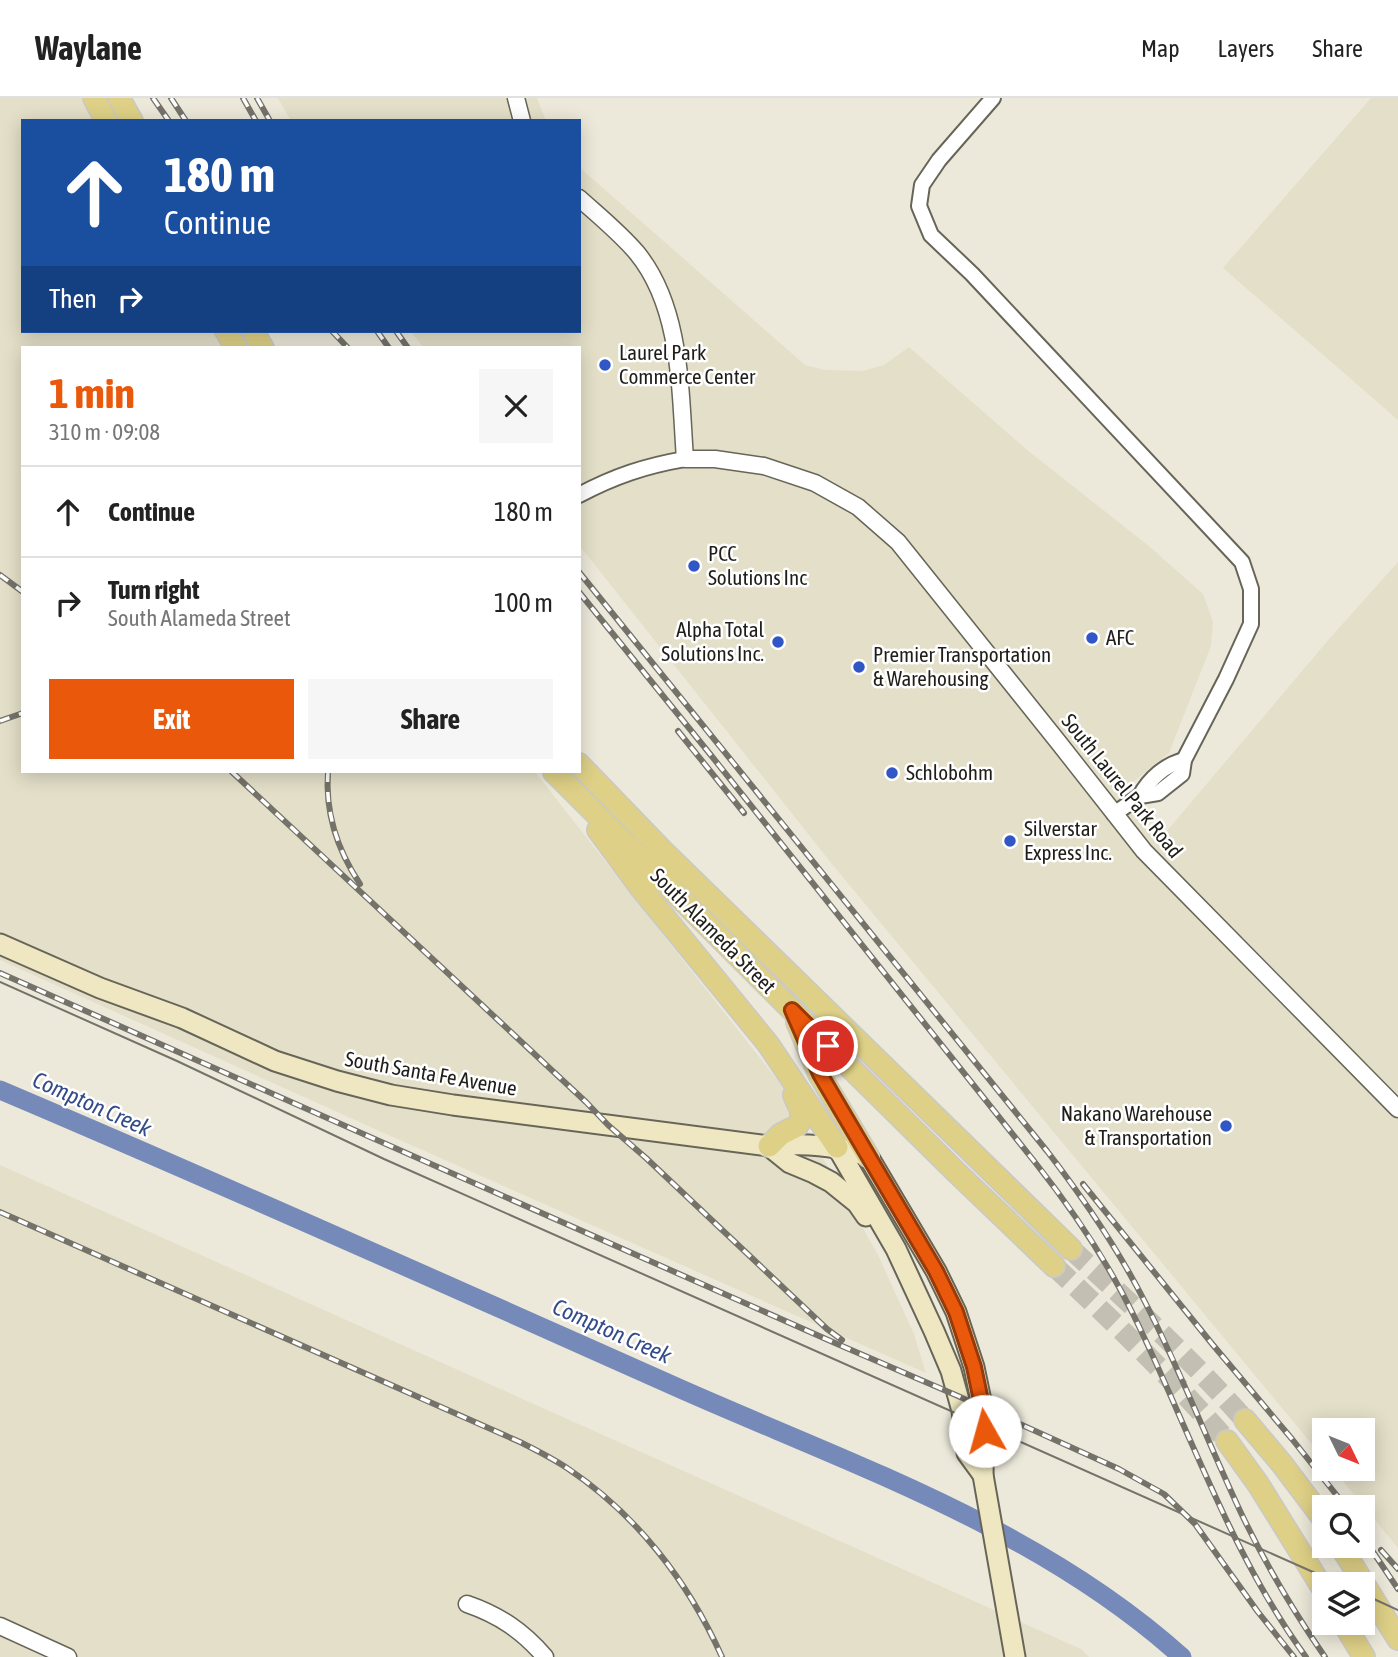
<!DOCTYPE html>
<html lang="en">
<head>
<meta charset="utf-8">
<style>
	:root { --surface:#fff; --page:#f6f6f6; --text:#222; --muted:#767676; --line:#e0e0e0; --accent:#ea580c }
	body { margin:0; font-family:"Asap Condensed",sans-serif; background:var(--page); color:var(--text); height:100vh; display:flex; flex-direction:column; font-size:26px; white-space:nowrap }
	* { box-sizing:border-box; margin:0 }
	p { font-size:23px; color:var(--muted) }
	.icon { flex:none; width:38px; height:38px; fill:none; stroke:currentColor; stroke-width:2; stroke-linecap:round; stroke-linejoin:round }
	.map { position:relative; flex:1; overflow:hidden }
	.drawer { position:absolute; left:21px; top:248px; width:560px; height:427px; display:flex; flex-direction:column; background:var(--surface); border-radius:0px; box-shadow:0 4px 18px #0003 }
	.drawer>* { flex:none }
	.top-card { position:absolute; left:21px; top:21px; width:560px; height:214px; border-radius:0px; box-shadow:0 4px 18px #0003; background:#1a4fa0; color:#fff; overflow:hidden }
	.needle { width:46px; rotate:133deg }
	.fabs { position:absolute; left:1312px; top:1320px; display:grid; gap:14px }
	.fabs a { display:grid; place-items:center; width:63px; height:63px; border-radius:0px; background:var(--surface); box-shadow:0 4px 18px #0003; font-size:35px }
	.pin { position:absolute; display:grid; place-items:center; width:60px; height:60px; color:#fff; margin:-30px; border:4px solid #fff; border-radius:50%; box-shadow:0 2px 7px #0007 }
	.me { position:absolute; width:77px; margin:-38px; rotate:353deg; stroke-linejoin:round; filter:drop-shadow(0 0 5px #0008) }
	.turn { display:flex; align-items:center; gap:24px; height:147px; padding:0 28px; font-size:32px }
	.turn .icon { width:91px; height:91px; stroke-width:2.5 }
	.turn b { display:block; font-size:49px; line-height:60px }
	.then { display:flex; align-items:center; height:66px; padding:0 28px; background:#0003; gap:14px; font-size:26px }
	.round { display:grid; place-items:center; flex:none; width:74px; height:74px; border-radius:0px; background:var(--page) }
	.headline { display:flex; align-items:center; justify-content:space-between; height:119px; padding:0 28px }
	h1 { font-size:42px; font-weight:700; line-height:52px; color:var(--accent) }
	.primary-button { display:flex; gap:14px; margin-top:auto; padding:14px 28px }
	.primary-button a { flex:1; height:80px; border-radius:0px; background:var(--accent); color:#fff; font-size:28px; font-weight:700; line-height:80px; text-align:center }
	.primary-button a+a { background:var(--page); color:var(--text) }
	ul { padding:0; list-style:none }
	li { display:flex; align-items:center; gap:21px; height:91px; padding:0 28px; border-top:2px solid var(--line) }
	li div { flex:1 }
	li b { display:block; font-size:26px }
	li em { font-style:normal }
	header { display:flex; align-items:center; gap:42px; box-sizing:border-box; height:98px; padding:0 35px; background:var(--surface); border-bottom:2px solid var(--line) }
	header strong { font-size:33px }
	nav { display:flex; gap:38px; margin-inline-start:auto; font-size:24px }
	.map>svg:first-child { display:block }
	.built { fill:#e3dfc8 }
	.lines { fill:none; stroke-linecap:round; stroke-linejoin:round }
	.river { stroke:#768ab9; stroke-width:19 }
	.primary-tunnel { stroke:#c3c0b3; stroke-width:21; stroke-dasharray:21 10; stroke-linecap:butt }
	.minor-casing { stroke:#676558; stroke-width:18 }
	.tertiary-casing { stroke:#676558; stroke-width:19 }
	.secondary-casing { stroke:#676558; stroke-width:23 }
	.primary-casing { stroke:#c9c9c8; stroke-width:24 }
	.minor { stroke:#fff; stroke-width:14 }
	.tertiary { stroke:#fff; stroke-width:16 }
	.secondary { stroke:#eee7c2; stroke-width:19 }
	.primary { stroke:#ded086; stroke-width:21 }
	.tram { stroke:#747269; stroke-width:2 }
	.rail-casing { stroke:#747269; stroke-width:6 }
	.rail { stroke:#fff; stroke-width:3.5; stroke-dasharray:10; stroke-linecap:butt }
	.route-casing { stroke:#983908; stroke-width:18 }
	.route { stroke:#ea580c; stroke-width:12 }
	.poi-dot { fill:#3157c6; stroke:#fff; stroke-width:2.5 }
	.labels { text-anchor:middle; stroke-width:5; stroke-linejoin:round; paint-order:stroke }
	.poi-label { font-size:21px; fill:#1f1e19; stroke:#fff; text-anchor:start }
	.street-label { font-size:21px; fill:#1f1e19; stroke:#fff }
	.water-label { font-size:23px; font-style:italic; fill:#334b88; stroke:#fff }
</style>
</head>
<body>
<header>
<strong>Waylane</strong>
<nav><a>Map</a><a>Layers</a><a>Share</a></nav>
</header>
<div class="map">
<svg width="1398" height="1559" viewBox="0 0 1398 1559">
	<rect width="100%" height="100%" fill="#ece9da"/>
	<g class="built">
		<polygon points="0,0 82,0 95,23 23,23 23,233 219,233 229,250 23,250 23,674 535,674 782,988 877,1155 914,1236 926,1275 384,1035 0,862"/>
		<polygon points="278,0 537,0 546,23 291,23"/>
		<polygon points="1371,0 1398,0 1398,322 1223,170"/>
		<polygon points="579,69 805,267 825,272 863,273 884,267 909,249 1026,351 1150,449 1203,496 1213,524 1211,548 1169,655 1118,696 1145,730 1161,740 1330,540 1398,464 1398,1450 1332,1370 1363,1370 1363,1332 1325,1332 1325,1362 832,766 579,447 579,250 424,250 410,233 579,233"/>
		<polygon points="0,1067 1081,1551 1089,1559 0,1559"/>
	</g>
	<g class="lines">
		<path class="river" d="M0 992C229 1089 456 1191 683 1292 855 1368 1040 1431 1182 1559"/>
		<g class="primary-tunnel">
			<path d="M1071 1151C1131 1206 1190 1260 1245 1322"/>
			<path d="M1054 1168C1114 1224 1173 1281 1227 1343"/>
		</g>
		<g class="minor-casing">
			<g id="minor">
				<polyline points="993,0 939,62 922,87 919,108 931,137 972,176 1242,464 1251,491 1251,526 1226,581 1184,662 1182,676 1158,695 1140,698 1114,716"/>
				<path d="M579 397C615 378 645 368 685 361"/>
				<path d="M1140 698C1149 681 1165 667 1184 662"/>
			</g>
		</g>
		<g class="tertiary-casing">
			<g id="tertiary">
				<polyline points="516,0 522,23"/>
				<path d="M579 100C599 118 620 135 637 155 682 210 680 294 685 361H715L764 368 815 385 858 409 898 444 1059 645 1144 753 1398 1011"/>
				<path d="M467 1506C499 1517 523 1533 545 1559"/>
				<polyline points="0,1528 68,1559"/>
			</g>
		</g>
		<g class="secondary-casing">
			<g id="secondary">
				<path d="M0 846 100 890 182 920 275 963 337 983 391 997 453 1007 769 1048C808 1045 831 1047 868 1058L936 1173 956 1214 974 1269 984 1317 983 1377 1015 1559"/>
				<polyline points="769,1048 790,1065 814,1075 831,1084 857,1105 866,1118"/>
				<polyline points="837,1049 896,1151 934,1233 951,1273 962,1313 967,1355 983,1377"/>
			</g>
		</g>
		<g class="primary-casing">
			<g id="primary">
				<polyline points="94,0 106,23"/>
				<polyline points="119,0 132,23"/>
				<polyline points="226,233 236,250"/>
				<polyline points="253,233 263,250"/>
				<polyline points="579,666 663,753 1071,1151"/>
				<polyline points="554,674 792,912 955,1073 1054,1168"/>
				<polyline points="598,732 640,789 768,946 837,1049"/>
				<polyline points="797,924 819,976 868,1058"/>
				<polyline points="769,1048 781,1036 797,1028 801,1022 801,1013 794,997"/>
				<polyline points="1245,1322 1282,1366 1325,1423"/>
				<polyline points="1227,1343 1258,1386 1325,1494"/>
				<polyline points="1340,1447 1398,1541"/>
				<polyline points="1343,1524 1364,1559"/>
			</g>
		</g>
		<use href="#minor" class="minor"/>
		<use href="#tertiary" class="tertiary"/>
		<use href="#secondary" class="secondary"/>
		<use href="#primary" class="primary"/>
		<g class="tram">
			<polyline points="0,884 177,963 384,1061 1340,1486"/>
			<polyline points="1363,1496 1398,1512"/>
		</g>
		<g class="rail-casing">
			<g id="rail">
				<polyline points="153,0 169,23"/>
				<polyline points="171,0 186,23"/>
				<polyline points="243,0 256,23"/>
				<polyline points="257,0 270,23"/>
				<polyline points="332,233 348,250"/>
				<polyline points="377,233 389,250"/>
				<polyline points="396,233 408,250"/>
				<path d="M579 474 1047 1053C1084 1101 1118 1151 1145 1204 1181 1274 1209 1347 1242 1417 1266 1467 1294 1514 1325 1559"/>
				<polyline points="0,477 23,494"/>
				<path d="M579 494 710 656 1034 1063C1072 1111 1106 1161 1133 1216 1189 1330 1230 1455 1306 1559"/>
				<polyline points="0,623 23,615"/>
				<polyline points="678,633 744,715"/>
				<polyline points="232,674 586,1004 608,1027 646,1060 827,1231 842,1242"/>
				<path d="M328 674C325 714 338 753 360 786"/>
				<polyline points="0,875 835,1245 958,1298 1119,1371 1164,1396 1195,1426 1258,1514 1294,1559"/>
				<polyline points="1083,1086 1213,1247 1292,1341 1346,1409"/>
				<path d="M0 1114 520 1344C536 1352 552 1360 567 1370 636 1416 688 1483 722 1559"/>
				<polyline points="1363,1439 1398,1491"/>
				<polyline points="1381,1452 1398,1471"/>
			</g>
		</g>
		<use href="#rail" class="rail"/>
	</g>
	<g class="lines">
		<g class="route-casing">
			<polyline id="route" points="828,948 792,912 820,976 936,1173 956,1214 974,1269 984,1317 985,1333"/>
		</g>
		<use href="#route" class="route"/>
	</g>
	<g class="poi-dot">
		<circle cx="605" cy="267" r="7"/>
		<circle cx="694" cy="468" r="7"/>
		<circle cx="1092" cy="540" r="7"/>
		<circle cx="778" cy="544" r="7"/>
		<circle cx="859" cy="569" r="7"/>
		<circle cx="892" cy="675" r="7"/>
		<circle cx="1010" cy="743" r="7"/>
		<circle cx="1226" cy="1028" r="7"/>
	</g>
	<g class="labels">
		<g class="poi-label">
			<text x="619" y="262">Laurel Park<tspan x="619" dy="24">Commerce Center</tspan></text>
			<text x="708" y="463">PCC<tspan x="708" dy="24">Solutions Inc</tspan></text>
			<text x="764" y="539" text-anchor="end">Alpha Total<tspan x="764" dy="24">Solutions Inc.</tspan></text>
			<text x="1106" y="547">AFC</text>
			<text x="873" y="564">Premier Transportation<tspan x="873" dy="24">&amp; Warehousing</tspan></text>
			<text x="906" y="682">Schlobohm</text>
			<text x="1024" y="738">Silverstar<tspan x="1024" dy="24">Express Inc.</tspan></text>
			<text x="1212" y="1023" text-anchor="end">Nakano Warehouse<tspan x="1212" dy="24">&amp; Transportation</tspan></text>
		</g>
		<g class="street-label">
			<text transform="translate(1122 688) rotate(51)" y="7">South Laurel Park Road</text>
			<text transform="translate(713 833) rotate(45)" y="7">South Alameda Street</text>
			<text transform="translate(431 976) rotate(10)" y="7">South Santa Fe Avenue</text>
		</g>
		<g class="water-label">
			<text transform="translate(92 1006) rotate(24)" y="8">Compton Creek</text>
			<text transform="translate(612 1233) rotate(24)" y="8">Compton Creek</text>
		</g>
	</g>
</svg>
<div class="fabs">
<a><svg class="needle" viewBox="-14 -14 28 28"><path d="M0-13l5 13h-10z" fill="#e53935"/><path d="M0 13l5-13h-10z" fill="#767676"/></svg></a>
<a><svg class="icon" aria-label="search" viewBox="0 0 24 24"><circle cx="10" cy="10" r="6"/><path d="M15 15l6 6"/></svg></a>
<a><svg class="icon" aria-label="layers" viewBox="0 0 24 24"><path d="M12 4l9 5-9 5-9-5zM3 14l9 5 9-5"/></svg></a>
</div>
<div class="pin" style="left:828px;top:948px;background:#d93025"><svg class="icon" aria-label="arrive" viewBox="0 0 24 24"><path d="M6 21V4h12l-3 4 3 4H6"/></svg></div>
<svg class="me" style="left:985px;top:1333px" viewBox="-20 -20 40 40"><circle r="19" fill="#fff"/><path d="M0-13L10 11 0 6-10 11z" fill="#ea580c"/></svg>
<div class="top-card">
<div class="turn"><svg class="icon" aria-label="ahead" viewBox="0 0 24 24"><path d="M12 20V5M6 11l6-6 6 6"/></svg><div><b>180 m</b>Continue</div></div>
<div class="then">Then<svg class="icon" aria-label="right" viewBox="0 0 24 24"><path d="M7 20v-9h11M14 6l5 5-5 5"/></svg></div>
</div>
<section class="drawer">
<div class="headline"><div><h1>1 min</h1><p>310 m · 09:08</p></div><a class="round"><svg class="icon" aria-label="close" viewBox="0 0 24 24"><path d="M6 6l12 12M18 6L6 18"/></svg></a></div>
<ul>
<li><svg class="icon" aria-label="ahead" viewBox="0 0 24 24"><path d="M12 20V5M6 11l6-6 6 6"/></svg><div><b>Continue</b></div><em>180 m</em></li>
<li><svg class="icon" aria-label="right" viewBox="0 0 24 24"><path d="M7 20v-9h11M14 6l5 5-5 5"/></svg><div><b>Turn right</b><p>South Alameda Street</p></div><em>100 m</em></li>
</ul>
<div class="primary-button"><a>Exit</a><a>Share</a></div>
</section>
</div>
</body>
</html>
